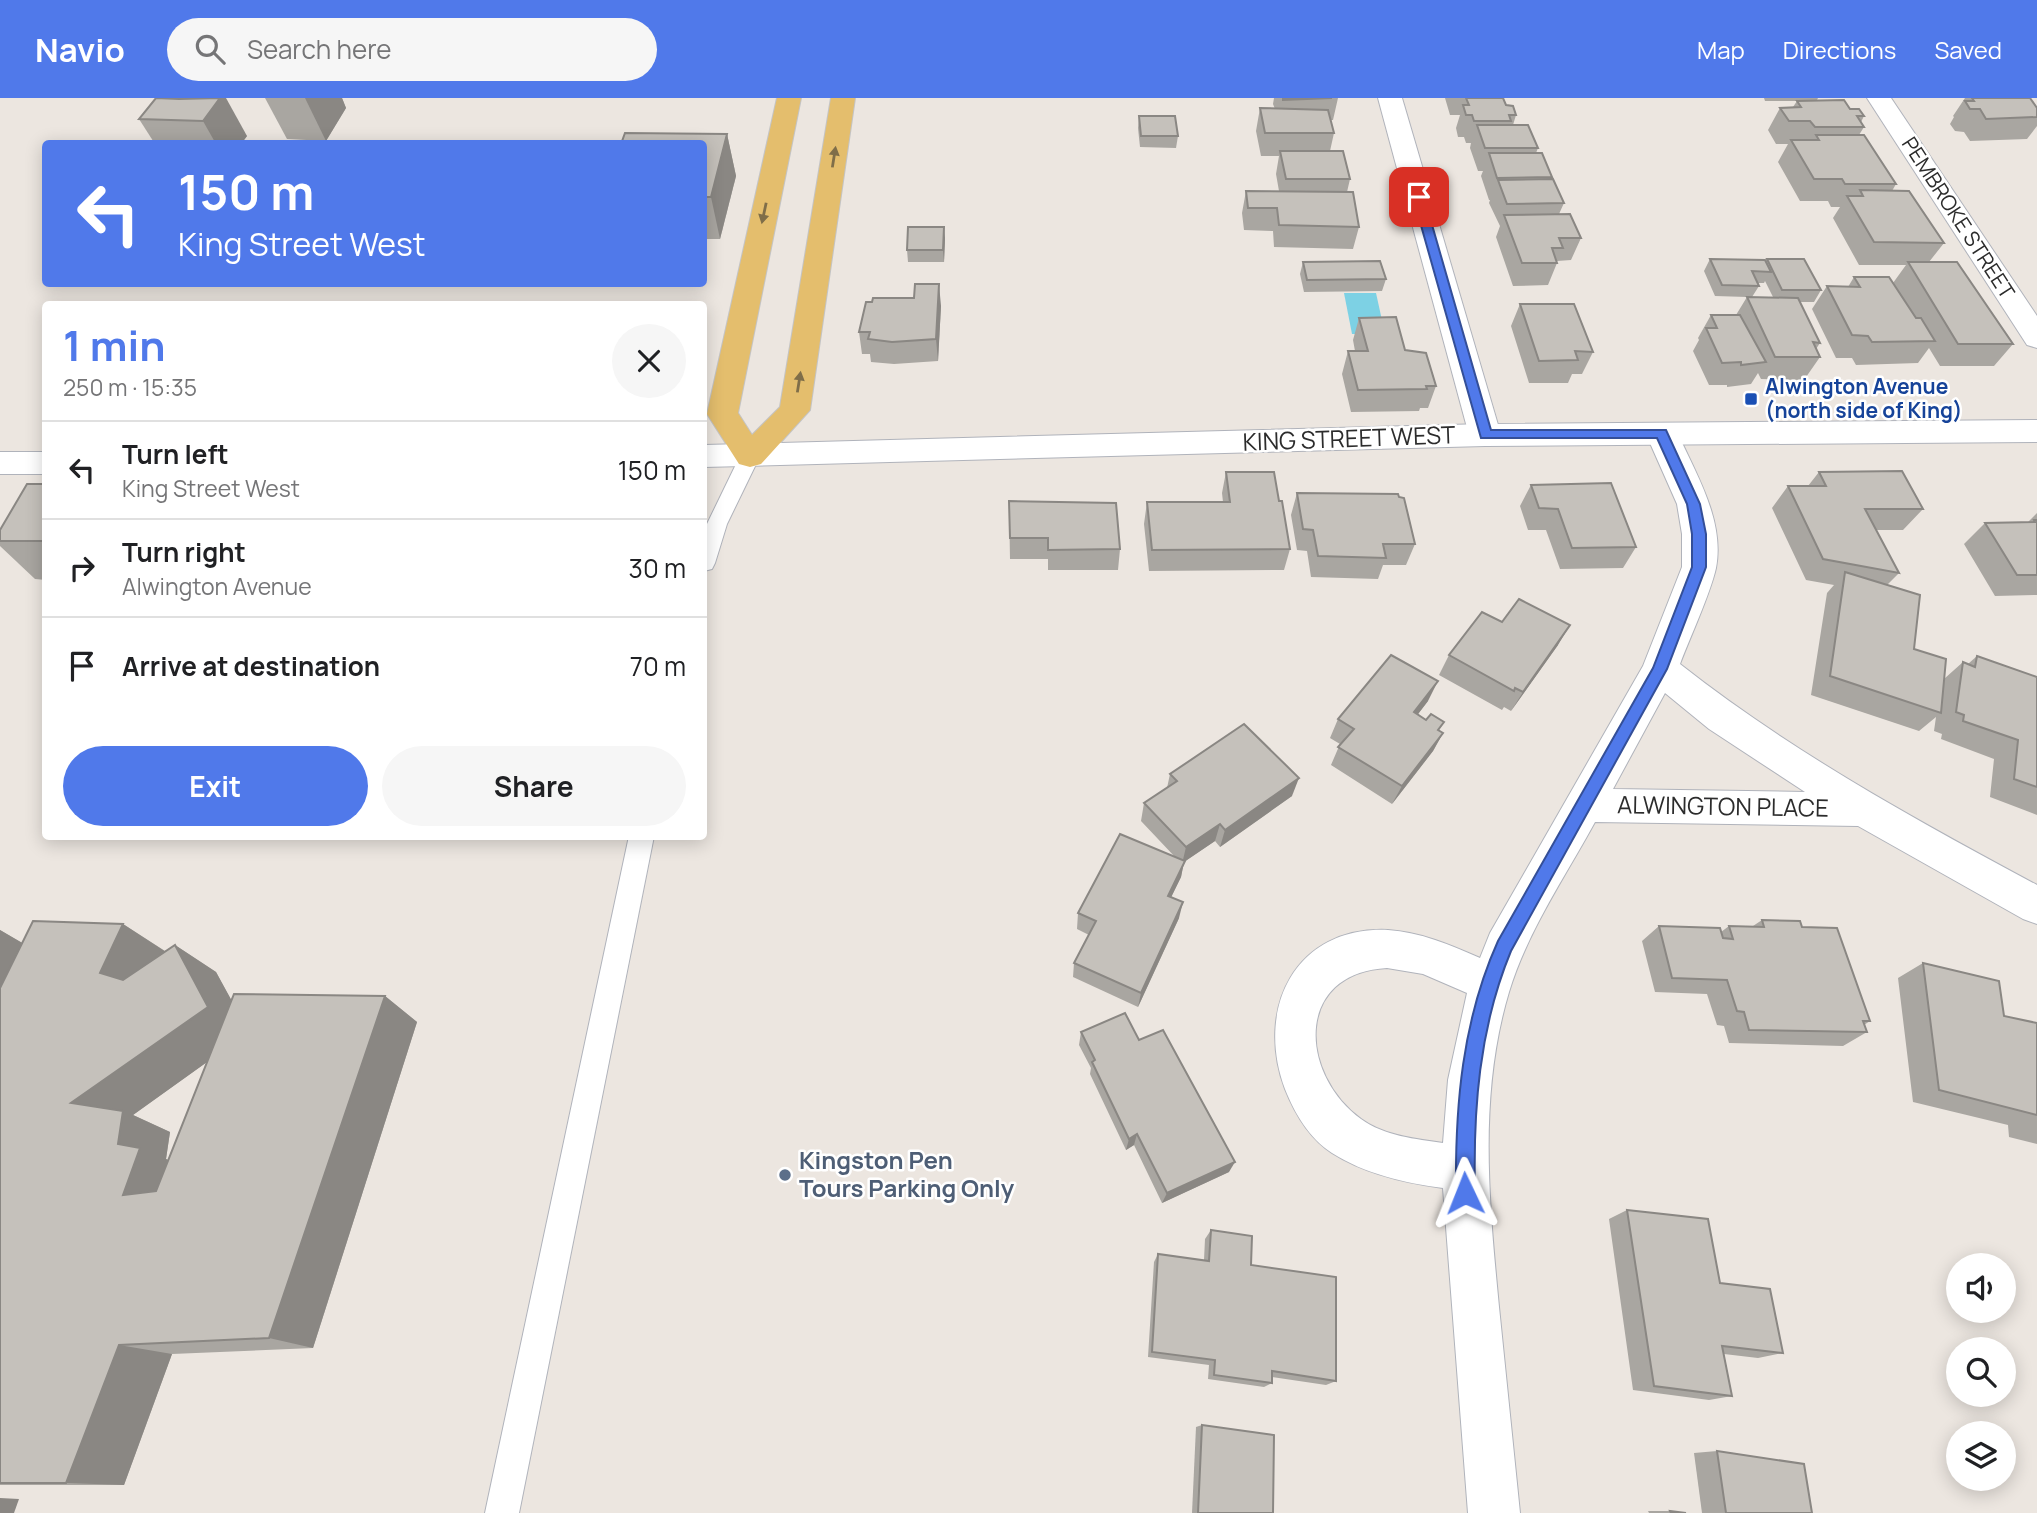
<!DOCTYPE html>
<html lang="en">
<head>
<meta charset="utf-8">
<style>
	:root { --surface:#fff; --page:#f6f6f6; --text:#202124; --muted:#757577; --line:#e0e0e0; --accent:#5079ea }
	body { margin:0; font-family:Manrope,sans-serif; background:var(--page); color:var(--text); height:100vh; display:flex; flex-direction:column; font-size:26px; white-space:nowrap }
	* { box-sizing:border-box; margin:0 }
	p { font-size:23px; color:var(--muted) }
	.icon { flex:none; width:38px; height:38px; fill:none; stroke:currentColor; stroke-width:2; stroke-linecap:round; stroke-linejoin:round }
	.map { position:relative; flex:1; overflow:hidden }
	.side { position:absolute; left:42px; top:203px; width:665px; height:539px; display:flex; flex-direction:column; background:var(--surface); border-radius:7px; box-shadow:0 4px 18px #0003 }
	.side>* { flex:none }
	.guide { position:absolute; left:42px; top:42px; width:665px; height:147px; border-radius:7px; box-shadow:0 4px 18px #0003; background:#5079ea; color:#fff; overflow:hidden }
	.controls { position:absolute; left:1946px; top:1155px; display:grid; gap:14px }
	.controls a { display:grid; place-items:center; width:70px; height:70px; border-radius:50%; background:var(--surface); box-shadow:0 4px 18px #0003; font-size:35px }
	.pin { position:absolute; display:grid; place-items:center; width:60px; height:60px; color:#fff; margin:-30px; border-radius:14px; box-shadow:0 4px 10px #0006 }
	.me { position:absolute; width:77px; margin:-38px; rotate:358deg; stroke-linejoin:round; filter:drop-shadow(0 0 5px #0008) }
	.turn { display:flex; align-items:center; gap:24px; height:147px; padding:0 21px; font-size:32px }
	.turn .icon { width:91px; height:91px; stroke-width:2.5 }
	.turn b { display:block; font-size:49px; line-height:60px }
	.round { display:grid; place-items:center; flex:none; width:74px; height:74px; border-radius:37px; background:var(--page) }
	.headline { display:flex; align-items:center; justify-content:space-between; height:119px; padding:0 21px }
	h1 { font-size:42px; font-weight:700; line-height:52px; color:var(--accent) }
	.primary-button { display:flex; gap:14px; margin-top:auto; padding:14px 21px }
	.primary-button a { flex:1; height:80px; border-radius:42px; background:var(--accent); color:#fff; font-size:28px; font-weight:700; line-height:80px; text-align:center }
	.primary-button a+a { background:var(--page); color:var(--text) }
	ul { padding:0; list-style:none }
	li { display:flex; align-items:center; gap:21px; height:98px; padding:0 21px; border-top:2px solid var(--line) }
	li div { flex:1 }
	li b { display:block; font-size:26px }
	li em { font-style:normal }
	header { display:flex; align-items:center; gap:42px; box-sizing:border-box; height:98px; padding:0 35px; background:var(--accent); color:#fff }
	header strong { font-size:33px }
	nav { display:flex; gap:38px; margin-inline-start:auto; font-size:24px }
	.search { width:490px; height:63px; background:var(--page); display:flex; align-items:center; gap:18px; box-sizing:border-box; padding:0 24px; border-radius:38px; color:var(--muted); font-size:26px }
	.map>svg:first-child { display:block }
	.water { fill:#7dd1e4 }
	.lines { fill:none; stroke-linecap:round; stroke-linejoin:round }
	.lane-casing { stroke:#b0b3bb; stroke-width:2 }
	.street-casing { stroke:#b0b3bb; stroke-width:2 }
	.secondary-casing { stroke:#b0b3bb; stroke-width:2 }
	.primary-casing { stroke:#c4c4c4; stroke-width:2 }
	.lane { fill:#fff; fill-rule:evenodd }
	.street { fill:#fff; fill-rule:evenodd }
	.secondary { fill:#fff; fill-rule:evenodd }
	.primary { fill:#e4be6d; fill-rule:evenodd }
	.wall { fill:#a9a6a1; fill-rule:evenodd }
	.shaded-wall { fill:#8a8783 }
	.building { fill:#c5c1bb; stroke:#8a8783; stroke-width:2 }
	.oneway { fill:#7f6e49 }
	.route { fill:#5079ea; stroke:#344f98; stroke-width:2 }
	.transit-dot { fill:#1a4fb4; stroke:#fff; stroke-width:2.5 }
	.service-dot { fill:#5c6f8a; stroke:#fff; stroke-width:2.5 }
	.labels { text-anchor:middle; stroke-width:5; stroke-linejoin:round; paint-order:stroke }
	.far-street-label { font-size:21px; fill:#2c2c2c; stroke:#fff }
	.far-transit-label { font-size:21px; font-weight:bold; fill:#164399; stroke:#fff; text-anchor:start }
	.street-label { font-size:24px; fill:#2c2c2c; stroke:#fff }
	.service-label { font-size:24px; font-weight:bold; fill:#4e5e75; stroke:#fff; text-anchor:start }
</style>
</head>
<body>
<header>
<strong>Navio</strong>
<div class="search"><svg class="icon" aria-label="search" viewBox="0 0 24 24"><circle cx="10" cy="10" r="6"/><path d="M15 15l6 6"/></svg>Search here</div>
<nav><a>Map</a><a>Directions</a><a>Saved</a></nav>
</header>
<div class="map">
<svg width="2037" height="1415" viewBox="0 0 2037 1415">
	<rect width="100%" height="100%" fill="#ece6e0"/>
	<polygon class="water" points="1344,195 1376,195 1385,236 1352,236"/>
	<g class="lines">
		<g class="lane-casing">
			<g id="lane">
				<polygon points="750,351 757,353 760,358 727,426 715,465 712,471 704,473 704,435 707,426 740,358 743,353"/>
				<polygon points="629,738 654,738 519,1415 485,1415"/>
			</g>
		</g>
		<g class="street-casing">
			<g id="street">
				<polygon points="1378,0 1402,0 1501,337 1496,345 1485,348 1474,345 1469,337"/>
				<polygon points="1867,0 1891,0 2037,218 2037,250 2027,247"/>
				<path d="M1662 325 1673 328 1678 336C1696 376 1725 423 1716 470 1710 497 1690 539 1680 566 1792 654 1912 720 2037 787V826L2023 821 1858 728 1595 724C1565 779 1527 834 1509 894 1478 997 1489 1104 1499 1209 1506 1278 1513 1346 1520 1415H1468L1443 1090C1405 1085 1365 1076 1332 1055 1309 1040 1295 1016 1285 991 1255 911 1295 828 1388 832 1420 834 1451 847 1480 860L1490 835 1643 568 1682 469V436L1677 406 1646 336 1651 328ZM1665 595 1709 631 1805 694 1613 691ZM1387 870 1423 876 1467 895 1448 982 1443 1045C1416 1041 1384 1038 1361 1021 1299 976 1294 875 1387 870Z"/>
			</g>
		</g>
		<g class="secondary-casing">
			<g id="secondary">
				<polygon points="2037,322 2037,344 1485,348 704,369 704,347 1485,326"/>
				<rect x="0" y="354" width="46" height="22"/>
			</g>
		</g>
		<g class="primary-casing">
			<polygon id="primary" points="777,0 801,0 738,315 752,337 780,309 831,0 855,0 810,312 761,366 750,369 739,366 707,316"/>
		</g>
		<use href="#lane" class="lane"/>
		<use href="#street" class="street"/>
		<use href="#secondary" class="secondary"/>
		<use href="#primary" class="primary"/>
	</g>
	<g class="wall">
		<polygon points="265,0 342,0 346,10 326,43 287,41"/>
		<polygon points="1274,0 1338,0 1333,22 1331,22 1334,35 1330,53 1350,81 1347,94 1359,129 1353,151 1274,149 1273,133 1244,132 1242,115 1246,93 1279,93 1276,76 1279,58 1261,58 1256,33 1260,10 1275,11 1273,6"/>
		<polygon points="1445,0 1503,0 1506,7 1516,17 1513,27 1538,50 1536,55 1552,79 1552,81 1564,105 1559,116 1581,140 1571,162 1557,163 1557,165 1548,187 1513,188 1496,139 1500,128 1489,105 1490,102 1489,102 1481,78 1483,73 1478,73 1470,50 1471,45 1466,45 1464,39 1458,39 1456,30 1460,17 1450,17"/>
		<polygon points="1764,0 1818,0 1817,2 1850,11 1864,18 1861,24 1864,29 1859,37 1896,86 1892,93 1944,145 1929,164 2013,246 1994,268 1940,268 1929,250 1918,265 1856,267 1852,260 1836,260 1812,211 1827,188 1848,189 1854,179 1893,185 1906,167 1859,167 1833,120 1840,109 1831,109 1828,103 1800,103 1778,64 1788,46 1776,46 1768,32 1780,10 1793,9 1797,3 1810,3 1765,3"/>
		<polygon points="1965,0 2030,0 2037,10 2037,28 2027,41 1970,43 1964,34 1955,33 1950,26 1954,19 1953,18"/>
		<polygon points="179,1 247,38 241,46 155,46 139,21"/>
		<polygon points="1139,18 1178,38 1176,50 1140,49 1138,30"/>
		<polygon points="727,36 736,78 720,141 704,141 704,46"/>
		<polygon points="945,140 944,164 908,164 907,152"/>
		<path d="M1710 161 1765 163 1767 161 1821 192 1814 204H1800L1820 245 1816 251 1820 259 1804 282 1761 281 1758 275 1751 286 1727 289V287H1709L1693 253 1699 242 1698 240 1711 217H1736L1747 199 1715 198 1704 173ZM1765 183 1773 199H1752L1759 188 1758 185H1764Z"/>
		<polygon points="1303,164 1386,181 1382,193 1304,194 1300,176"/>
		<polygon points="1520,206 1593,254 1582,276 1572,276 1568,285 1529,285 1511,228"/>
		<polygon points="941,208 938,263 894,266 871,264 870,256 862,256 859,234"/>
		<polygon points="1359,220 1405,252 1436,288 1428,310 1420,310 1419,313 1351,314 1342,276 1348,253 1355,253 1353,242"/>
		<polygon points="1226,374 1279,403 1290,451 1284,472 1149,473 1144,426 1147,404 1223,404 1222,395"/>
		<polygon points="1819,374 1923,411 1903,432 1876,432 1899,475 1887,487 1914,551 1944,581 1963,564 1968,566 1977,558 2037,579 2037,717 1990,699 1994,661 1941,641 1942,636 1934,633 1936,619 1919,633 1811,597 1827,495 1834,487 1806,482 1772,410 1788,388 1808,388"/>
		<polygon points="46,386 46,482 35,481 0,448 0,432"/>
		<polygon points="1531,387 1636,449 1623,470 1560,471 1546,432 1528,432 1520,408"/>
		<polygon points="1297,395 1415,446 1406,467 1383,467 1378,481 1311,479 1307,453 1297,452 1291,417"/>
		<polygon points="1009,403 1120,451 1118,472 1048,472 1048,461 1010,461"/>
		<polygon points="2037,415 2037,497 1995,498 1964,446 1985,425 2028,424"/>
		<polygon points="1502,524 1558,547 1511,613 1504,609 1502,612 1439,577 1449,557"/>
		<polygon points="1428,603 1418,616 1426,622 1444,624 1439,632 1443,635 1433,653 1392,706 1331,667 1340,646 1330,640 1338,621"/>
		<polygon points="1170,676 1292,698 1220,749 1215,743 1184,764 1181,779 1171,799 1179,820 1138,909 1073,879 1074,865 1089,837 1077,831 1078,815 1175,759 1141,723 1144,705 1167,690"/>
		<polygon points="1762,822 1802,829 1870,923 1864,927 1867,934 1843,948 1729,945 1724,928 1717,927 1707,896 1655,894 1642,843 1659,828 1721,834 1729,828 1753,828"/>
		<path d="M123 826 165 853 175 847 216 874 231 902 385 898 417 924 313 1250 172 1256 124 1387H0V832L22 845ZM207 964 168 1062 166 1061 170 1034 133 1017Z"/>
		<polygon points="1923,865 2004,918 2037,925 2037,1046 2009,1039 2008,1027 1913,1004 1898,880"/>
		<polygon points="1081,934 1139,942 1229,1074 1162,1105 1134,1047 1126,1052 1090,976 1091,970 1079,947"/>
		<polygon points="1627,1112 1720,1185 1783,1255 1758,1260 1724,1256 1732,1298 1709,1302 1633,1292 1609,1121"/>
		<polygon points="1211,1132 1251,1167 1336,1283 1326,1287 1272,1279 1272,1285 1264,1289 1208,1281 1209,1267 1148,1259 1154,1164 1158,1156 1204,1162 1205,1141"/>
		<polygon points="1202,1327 1273,1415 1192,1415 1196,1329"/>
		<polygon points="1717,1353 1812,1415 1702,1415 1694,1355"/>
		<polygon points="1648,1413 1670,1413 1686,1415 1649,1415"/>
	</g>
	<g class="shaded-wall">
		<polygon points="220,0 226,0 247,38 241,46 216,46 203,23"/>
		<polygon points="305,0 342,0 346,10 326,43"/>
		<polygon points="727,36 736,78 720,141 711,99"/>
		<polygon points="944,129 945,140 944,164 943,152"/>
		<polygon points="939,186 941,208 938,263 936,241"/>
		<polygon points="1570,527 1558,547 1511,613 1523,594"/>
		<polygon points="1438,583 1428,603 1405,633 1414,614"/>
		<polygon points="1443,635 1433,653 1392,706 1402,688"/>
		<polygon points="1299,680 1292,698 1220,749 1225,732"/>
		<polygon points="1220,726 1215,743 1184,764 1181,779 1164,814 1168,798 1182,766 1186,749"/>
		<polygon points="1183,804 1179,820 1138,909 1141,895"/>
		<polygon points="123,826 166,854 146,902 100,875"/>
		<polygon points="0,832 31,850 0,916"/>
		<polygon points="175,847 216,874 249,934 133,1017 170,1034 166,1061 187,1070 172,1115 123,1097 118,1046 71,1005"/>
		<polygon points="385,898 417,924 313,1250 269,1240"/>
		<polygon points="1137,1036 1134,1047 1126,1052 1129,1041"/>
		<polygon points="1235,1064 1229,1074 1162,1105 1167,1095"/>
		<polygon points="119,1247 172,1256 124,1387 66,1385"/>
		<polygon points="0,1400 19,1401 14,1415 0,1415"/>
	</g>
	<g class="building">
		<polygon points="156,0 179,1 220,0 203,23 139,21"/>
		<polygon points="1283,0 1332,0 1283,2"/>
		<polygon points="1466,0 1503,0 1506,7 1513,8 1516,17 1509,17 1511,23 1474,23 1472,17 1466,17 1463,7 1469,7"/>
		<polygon points="1972,0 2030,0 2037,10 2037,19 1986,21 1980,11 1970,11 1965,3 1974,3"/>
		<polygon points="1844,2 1850,11 1859,11 1864,18 1857,18 1864,29 1815,29 1810,23 1789,23 1780,10 1801,9 1797,3"/>
		<polygon points="1260,10 1328,12 1334,35 1265,35"/>
		<polygon points="1139,18 1175,18 1178,38 1141,38"/>
		<polygon points="1477,27 1528,27 1538,50 1485,50"/>
		<polygon points="625,35 727,36 711,99 704,99 704,46 621,46"/>
		<polygon points="1816,37 1864,37 1896,86 1845,86 1842,81 1814,81 1791,42 1819,42"/>
		<polygon points="1280,53 1343,53 1350,81 1286,81"/>
		<polygon points="1489,55 1542,55 1552,79 1497,80"/>
		<polygon points="1553,81 1564,105 1507,106 1498,82"/>
		<polygon points="1860,92 1909,93 1944,145 1874,144 1847,98 1863,98"/>
		<polygon points="1246,93 1353,94 1359,129 1279,127 1277,110 1248,110"/>
		<polygon points="1570,116 1581,140 1559,140 1563,150 1552,150 1557,165 1522,165 1504,117"/>
		<polygon points="908,129 944,129 943,152 907,152"/>
		<polygon points="1710,161 1765,162 1771,174 1752,173 1759,188 1722,187"/>
		<polygon points="1767,161 1804,161 1821,192 1782,192"/>
		<polygon points="1380,163 1386,181 1307,182 1303,164"/>
		<polygon points="1908,164 1957,164 2013,246 1958,246"/>
		<polygon points="1854,179 1889,179 1916,220 1921,220 1935,243 1872,244 1868,238 1852,237 1827,188 1860,189"/>
		<polygon points="915,186 939,186 936,241 892,244 868,241 870,234 859,234 866,204 872,204 873,200 914,200"/>
		<polygon points="1747,199 1798,200 1820,245 1813,244 1820,259 1775,259"/>
		<polygon points="1520,206 1574,206 1593,254 1575,253 1578,262 1539,263"/>
		<polygon points="1711,217 1740,217 1766,264 1741,267 1741,264 1722,265 1706,230 1717,230"/>
		<polygon points="1396,219 1405,252 1426,255 1436,288 1426,288 1427,291 1358,292 1348,253 1368,253 1359,220"/>
		<polygon points="1902,373 1923,411 1865,411 1899,475 1823,461 1788,388 1826,388 1819,374"/>
		<polygon points="1226,374 1274,374 1279,403 1282,403 1290,451 1152,452 1147,404 1230,404"/>
		<polygon points="1611,385 1636,449 1572,450 1558,411 1539,410 1531,387"/>
		<polygon points="27,386 46,386 46,443 0,443 0,432"/>
		<polygon points="1297,395 1398,396 1399,399 1404,400 1415,446 1383,446 1386,460 1318,458 1313,432 1303,431"/>
		<polygon points="1009,403 1116,405 1120,451 1048,452 1048,440 1010,440"/>
		<polygon points="2034,422 2037,422 2037,477 2017,477 1985,425 2035,424"/>
		<polygon points="1845,474 1920,497 1914,551 1946,561 1941,615 1830,578"/>
		<polygon points="1519,501 1570,527 1523,594 1515,590 1514,593 1449,557 1482,514 1502,524"/>
		<polygon points="1391,557 1438,583 1414,614 1426,622 1431,616 1444,624 1438,632 1443,635 1402,688 1338,649 1354,631 1338,621"/>
		<polygon points="1977,558 2037,579 2037,689 2014,681 2018,642 1963,623 1964,617 1956,614 1963,564 1975,569"/>
		<polygon points="1244,626 1299,680 1225,732 1220,726 1186,749 1144,705 1177,683 1170,676"/>
		<polygon points="1120,736 1185,763 1168,798 1183,804 1141,895 1074,865 1096,823 1078,815"/>
		<polygon points="1762,822 1800,823 1802,829 1837,830 1870,923 1863,923 1867,934 1749,932 1744,914 1737,913 1727,882 1672,880 1659,828 1720,830 1723,840 1733,841 1729,828 1764,829"/>
		<polygon points="33,823 123,826 100,875 123,882 175,847 208,909 71,1005 123,1013 118,1046 140,1050 123,1097 156,1093 234,896 385,898 269,1240 119,1247 66,1385 0,1385 0,890"/>
		<polygon points="1923,865 1999,883 2004,918 2037,925 2037,1017 1939,992"/>
		<polygon points="1125,915 1139,942 1163,932 1235,1064 1167,1095 1137,1036 1129,1041 1092,964 1095,962 1081,934"/>
		<polygon points="1627,1112 1708,1121 1720,1185 1770,1191 1783,1255 1722,1248 1732,1298 1654,1288"/>
		<polygon points="1211,1132 1252,1138 1251,1167 1336,1179 1336,1283 1272,1273 1272,1285 1214,1277 1215,1262 1152,1254 1158,1156 1209,1163"/>
		<polygon points="1202,1327 1274,1337 1273,1415 1198,1415"/>
		<polygon points="1717,1353 1804,1366 1812,1415 1726,1415"/>
		<polygon points="1670,1413 1686,1415 1671,1415"/>
	</g>
	<defs><path id="oneway-solid" d="M-6-.8H1V-3.2L6.5 0L1 3.2V.8H-6Z" transform="scale(1.75)"/></defs>
	<g class="oneway">
		<use href="#oneway-solid" transform="translate(834 59) rotate(-81)"/>
		<use href="#oneway-solid" transform="translate(764 115) rotate(102)"/>
		<use href="#oneway-solid" transform="translate(799 284) rotate(-81)"/>
	</g>
	<path class="route" d="M1419 96 1424 99 1491 332H1666L1700 406 1706 436V469L1667 571 1511 853C1479 930 1473 1012 1475 1095L1472 1101 1465 1104 1459 1101 1456 1095C1455 1008 1462 923 1498 843L1653 570 1692 469V436L1687 406 1657 340H1481L1413 99Z"/>
	<rect class="transit-dot" x="1744" y="294" width="14" height="14" rx="3.5"/>
	<circle class="service-dot" cx="785" cy="1077" r="7"/>
	<g class="labels">
		<g class="far-street-label">
			<text transform="translate(1958 120) rotate(57)" y="7">PEMBROKE STREET</text>
		</g>
		<g class="far-transit-label">
			<text x="1765" y="296">Alwington Avenue<tspan x="1765" dy="24">(north side of King)</tspan></text>
		</g>
		<g class="street-label">
			<text transform="translate(1349 341) rotate(-2)" y="8">KING STREET WEST</text>
			<text transform="translate(1723 709) rotate(1)" y="8">ALWINGTON PLACE</text>
		</g>
		<g class="service-label">
			<text x="799" y="1071">Kingston Pen<tspan x="799" dy="28">Tours Parking Only</tspan></text>
		</g>
	</g>
</svg>
<div class="controls">
<a><svg class="icon" aria-label="sound" viewBox="0 0 24 24"><path d="M4 9h4l5-4v14l-5-4H4zM17 9q2 3 0 6"/></svg></a>
<a><svg class="icon" aria-label="search" viewBox="0 0 24 24"><circle cx="10" cy="10" r="6"/><path d="M15 15l6 6"/></svg></a>
<a><svg class="icon" aria-label="layers" viewBox="0 0 24 24"><path d="M12 4l9 5-9 5-9-5zM3 14l9 5 9-5"/></svg></a>
</div>
<div class="pin" style="left:1419px;top:99px;background:#d93025"><svg class="icon" aria-label="arrive" viewBox="0 0 24 24"><path d="M6 21V4h12l-3 4 3 4H6"/></svg></div>
<svg class="me" style="left:1465px;top:1095px" viewBox="-20 -20 40 40"><path d="M0-17L14 15 0 8-14 15z" fill="#5079ea" stroke="#fff" stroke-width="4"/></svg>
<div class="guide">
<div class="turn"><svg class="icon" aria-label="left" viewBox="0 0 24 24"><path d="M17 20v-9H6M10 6l-5 5 5 5"/></svg><div><b>150 m</b>King Street West</div></div>
</div>
<section class="side">
<div class="headline"><div><h1>1 min</h1><p>250 m · 15:35</p></div><a class="round"><svg class="icon" aria-label="close" viewBox="0 0 24 24"><path d="M6 6l12 12M18 6L6 18"/></svg></a></div>
<ul>
<li><svg class="icon" aria-label="left" viewBox="0 0 24 24"><path d="M17 20v-9H6M10 6l-5 5 5 5"/></svg><div><b>Turn left</b><p>King Street West</p></div><em>150 m</em></li>
<li><svg class="icon" aria-label="right" viewBox="0 0 24 24"><path d="M7 20v-9h11M14 6l5 5-5 5"/></svg><div><b>Turn right</b><p>Alwington Avenue</p></div><em>30 m</em></li>
<li><svg class="icon" aria-label="arrive" viewBox="0 0 24 24"><path d="M6 21V4h12l-3 4 3 4H6"/></svg><div><b>Arrive at destination</b></div><em>70 m</em></li>
</ul>
<div class="primary-button"><a>Exit</a><a>Share</a></div>
</section>
</div>
</body>
</html>
